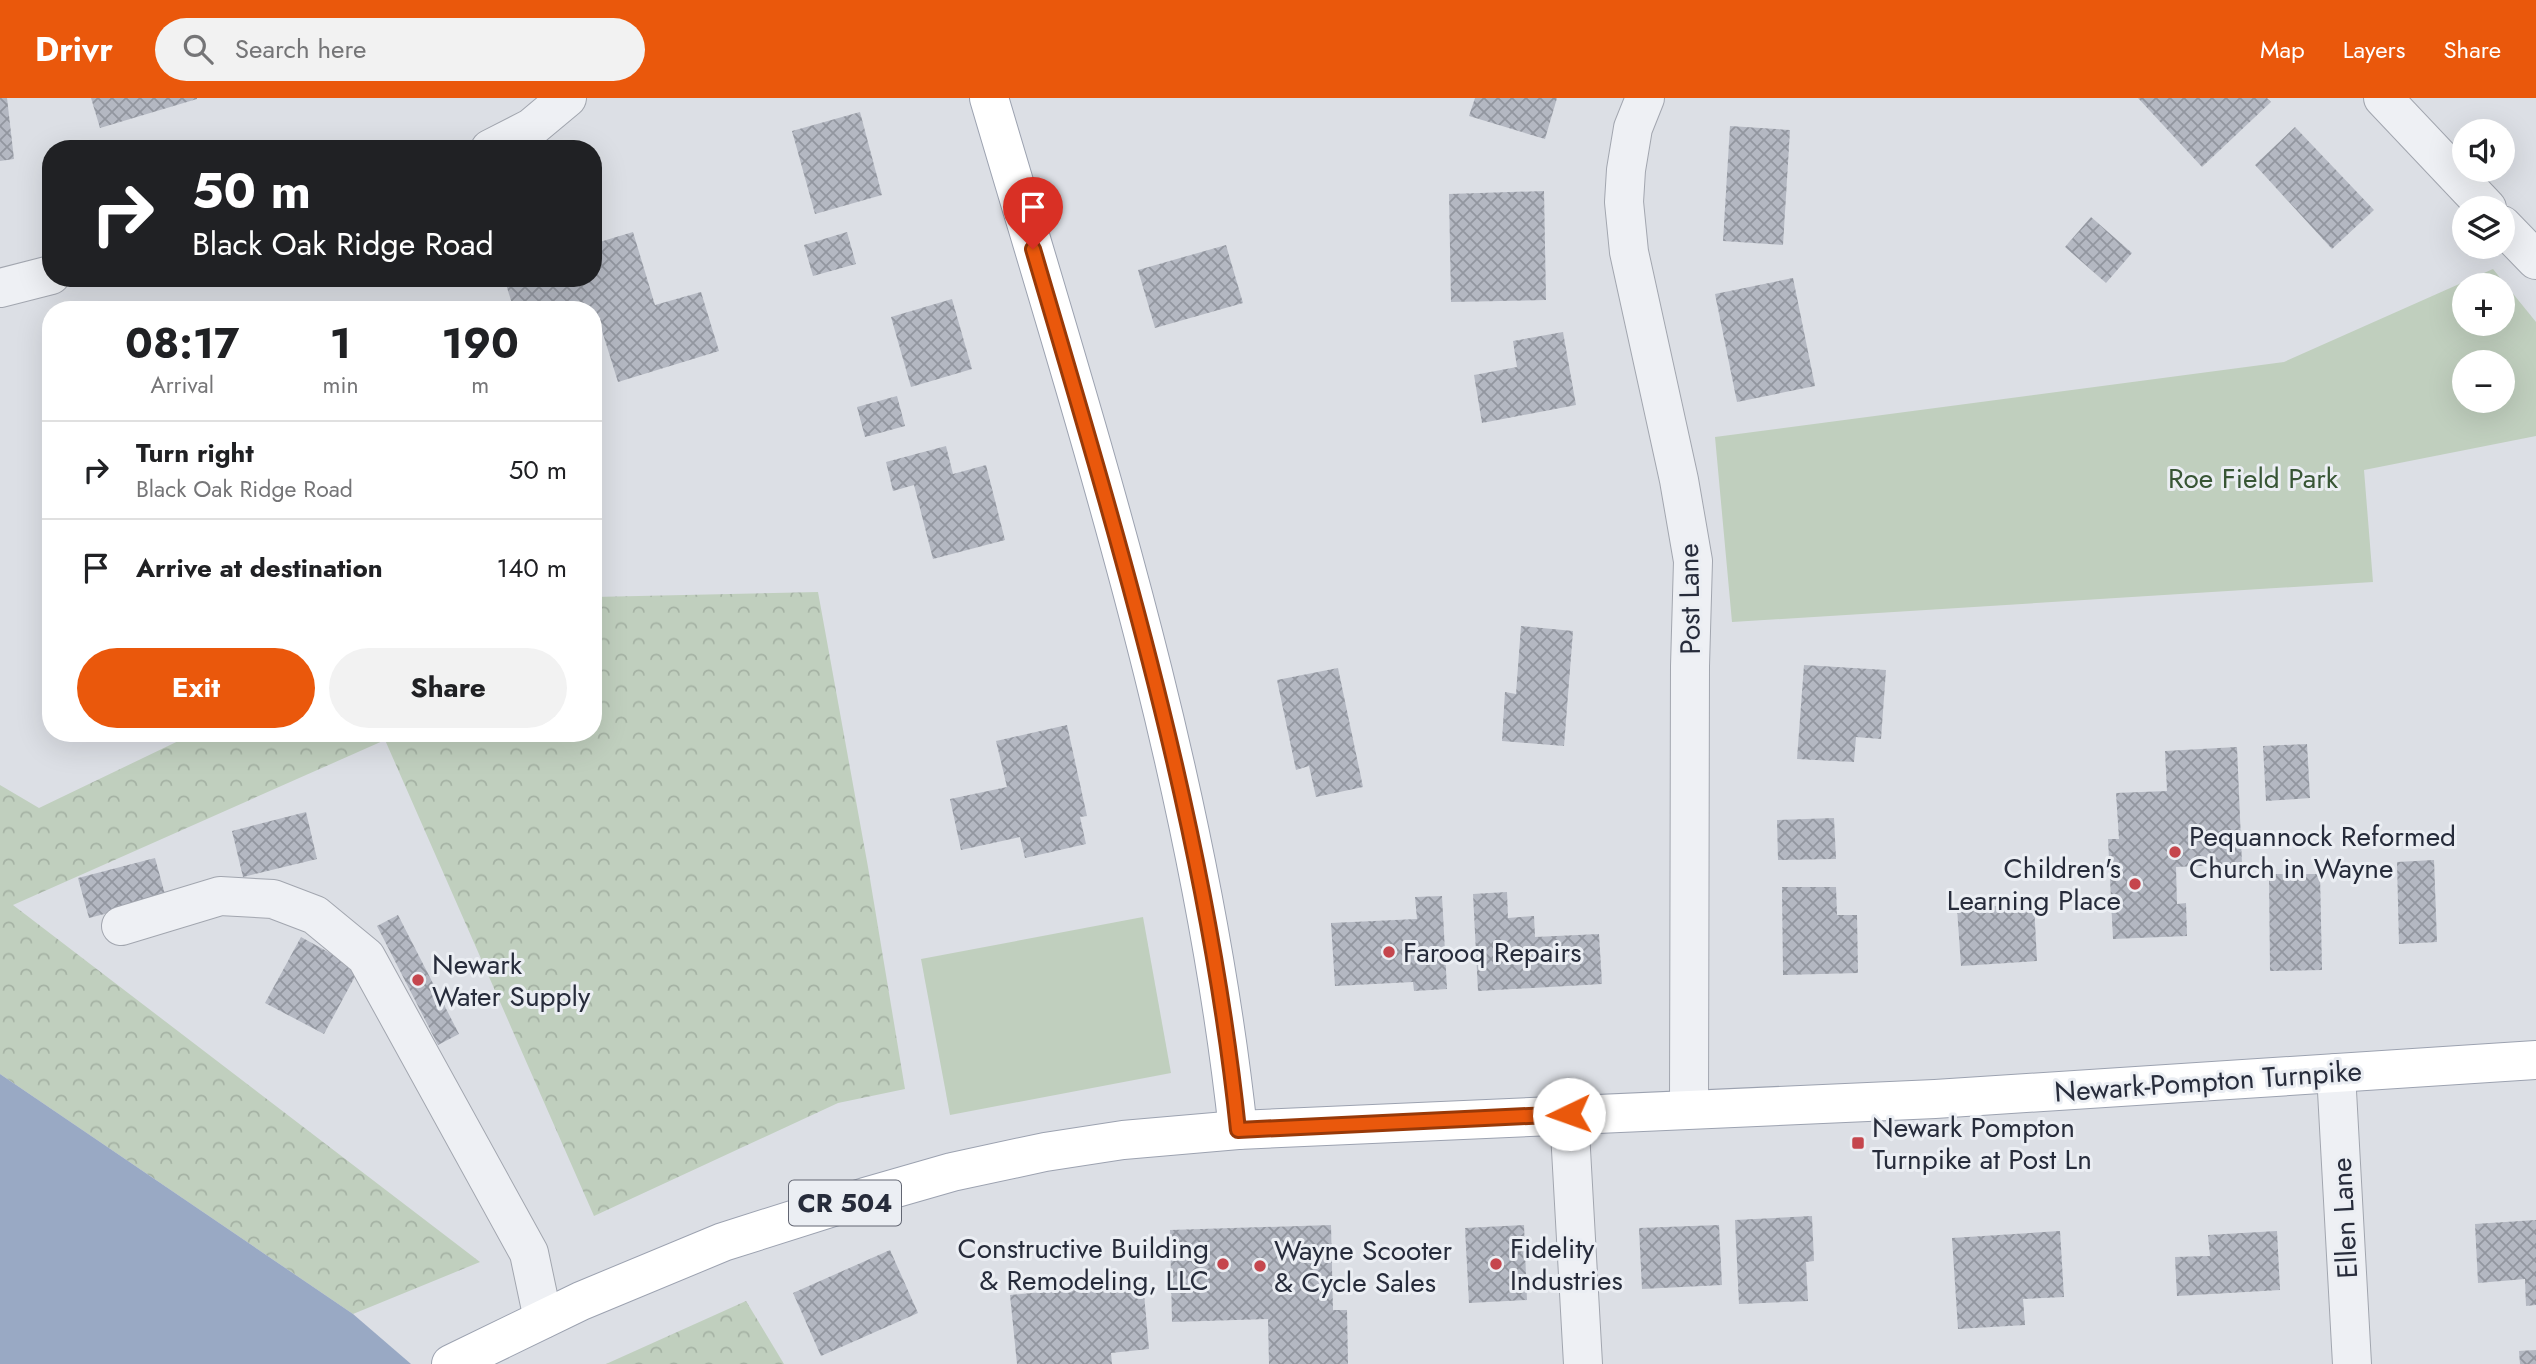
<!DOCTYPE html>
<html lang="en">
<head>
<meta charset="utf-8">
<style>
	:root { --surface:#fff; --page:#f2f2f2; --text:#202124; --muted:#757577; --line:#e0e0e0; --accent:#ea580c }
	body { margin:0; font-family:Jost,sans-serif; background:var(--page); color:var(--text); height:100vh; display:flex; flex-direction:column; font-size:26px; white-space:nowrap }
	* { box-sizing:border-box; margin:0 }
	p { font-size:23px; color:var(--muted) }
	.icon { flex:none; width:38px; height:38px; fill:none; stroke:currentColor; stroke-width:2; stroke-linecap:round; stroke-linejoin:round }
	.map { position:relative; flex:1; overflow:hidden }
	.sheet { position:absolute; left:42px; top:203px; width:560px; height:441px; display:flex; flex-direction:column; background:var(--surface); border-radius:28px; box-shadow:0 7px 28px #0002 }
	.sheet>* { flex:none }
	.banner { position:absolute; left:42px; top:42px; width:560px; height:147px; border-radius:28px; box-shadow:0 7px 28px #0002; background:#202124; color:#fff; overflow:hidden }
	.controls { position:absolute; left:2452px; top:21px; display:grid; gap:14px }
	.controls a { display:grid; place-items:center; width:63px; height:63px; border-radius:50%; background:var(--surface); box-shadow:0 7px 28px #0002; font-size:35px }
	.pin { position:absolute; display:grid; place-items:center; width:60px; height:60px; color:#fff; margin:-72px -30px; border-radius:50% 50% 50% 0; rotate:-45deg; box-shadow:0 0 7px #0007 }
	.pin .icon { rotate:45deg }
	.me { position:absolute; width:77px; margin:-38px; rotate:267deg; stroke-linejoin:round; filter:drop-shadow(0 0 5px #0008) }
	.turn { display:flex; align-items:center; gap:24px; height:147px; padding:0 35px; font-size:32px }
	.turn .icon { width:91px; height:91px; stroke-width:2.5 }
	.turn b { display:block; font-size:49px; line-height:60px }
	.eta { display:flex; justify-content:space-evenly; align-items:center; height:119px; text-align:center }
	.eta b { font-size:42px; font-weight:700; line-height:49px }
	.button { display:flex; gap:14px; margin-top:auto; padding:14px 35px }
	.button a { flex:1; height:80px; border-radius:42px; background:var(--accent); color:#fff; font-size:28px; font-weight:700; line-height:80px; text-align:center }
	.button a+a { background:var(--page); color:var(--text) }
	ul { padding:0; list-style:none }
	li { display:flex; align-items:center; gap:21px; height:98px; padding:0 35px; border-top:2px solid var(--line) }
	li div { flex:1 }
	li b { display:block; font-size:26px }
	li em { font-style:normal }
	header { display:flex; align-items:center; gap:42px; box-sizing:border-box; height:98px; padding:0 35px; background:var(--accent); color:#fff }
	header strong { font-size:33px }
	nav { display:flex; gap:38px; margin-inline-start:auto; font-size:24px }
	.search { width:490px; height:63px; background:var(--page); display:flex; align-items:center; gap:18px; box-sizing:border-box; padding:0 24px; border-radius:38px; color:var(--muted); font-size:26px }
	.map>svg:first-child { display:block }
	.green { fill:#c0cfbe; fill-rule:evenodd }
	.forest { fill:url(#forest-crowns) }
	.water { fill:#99a9c4 }
	.building { fill:url(#building-cross-hatch) }
	.lines { fill:none; stroke-linecap:round; stroke-linejoin:round }
	.minor-casing { stroke:#a2a6af; stroke-width:40 }
	.major-casing { stroke:#9ca2b0; stroke-width:40 }
	.minor { stroke:#eef0f4; stroke-width:38 }
	.major { stroke:#fff; stroke-width:38 }
	.route-casing { stroke:#983908; stroke-width:18 }
	.route { stroke:#ea580c; stroke-width:12 }
	.poi-dot { fill:#c5464d; stroke:#ebeef3; stroke-width:2.5 }
	.labels { text-anchor:middle; stroke-width:6; stroke-linejoin:round; paint-order:stroke }
	.shield { fill:#ebeef3; stroke:#626672; stroke-width:2 }
	.shield-label { font-size:26px; font-weight:bold; fill:#272c3b }
	.park-label { font-size:28px; fill:#385635; stroke:#ebeef3 }
	.street-label { font-size:28px; fill:#272c3b; stroke:#ebeef3 }
	.poi-label { font-size:28px; fill:#272c3b; stroke:#ebeef3; text-anchor:start }
</style>
</head>
<body>
<header>
<strong>Drivr</strong>
<div class="search"><svg class="icon" aria-label="search" viewBox="0 0 24 24"><circle cx="10" cy="10" r="6"/><path d="M15 15l6 6"/></svg>Search here</div>
<nav><a>Map</a><a>Layers</a><a>Share</a></nav>
</header>
<div class="map">
<svg width="2536" height="1266" viewBox="0 0 2536 1266">
	<defs>
		<pattern id="forest-crowns" width="20" height="18" patternUnits="userSpaceOnUse" patternTransform="scale(1.75)"><rect width="20" height="18" fill="#c0cfbe"/><path d="M2 6a3 3 0 1 1 6 0M12 15a3 3 0 1 1 6 0" fill="none" stroke="#a5b2a4"/></pattern>
		<pattern id="building-cross-hatch" width="8" height="8" patternUnits="userSpaceOnUse" patternTransform="scale(1.75)"><rect width="8" height="8" fill="#b4b8c2"/><path d="M0 0l8 8M0 8l8-8" fill="none" stroke="#92969f"/></pattern>
	</defs>
	<rect width="100%" height="100%" fill="#dcdfe5"/>
	<g class="green">
		<path d="M2493 171 2536 224V338L2364 372 2373 484 1732 524 1715 339 2284 264ZM2464 187H2502V226H2464ZM2464 264H2502V303H2464Z"/>
		<polygon points="1143,819 1171,975 950,1017 921,861"/>
	</g>
	<g class="forest">
		<polygon points="818,494 868,769 905,991 838,1005 594,1118 385,642 13,807 480,1164 353,1216 0,976 0,687 39,710 195,635 593,635 593,499"/>
		<polygon points="746,1203 784,1266 606,1266"/>
	</g>
	<polygon class="water" points="0,976 353,1216 411,1266 0,1266"/>
	<g class="building">
		<polygon points="0,0 7,0 14,61 0,63"/>
		<polygon points="91,0 197,0 197,1 100,30"/>
		<polygon points="1475,0 1557,0 1545,41 1469,18"/>
		<polygon points="2138,0 2267,0 2271,4 2202,69"/>
		<polygon points="860,14 882,97 815,116 792,33"/>
		<polygon points="1730,28 1790,32 1783,147 1723,143"/>
		<polygon points="2295,29 2374,112 2332,151 2255,67"/>
		<polygon points="1544,93 1546,202 1451,204 1449,96"/>
		<polygon points="2091,119 2132,155 2106,185 2065,149"/>
		<polygon points="633,134 655,207 701,194 719,253 618,284 598,220 593,221 593,212 514,212 504,180 593,180 593,146"/>
		<polygon points="847,134 856,166 813,178 804,147"/>
		<polygon points="1226,147 1243,205 1155,230 1138,172"/>
		<polygon points="1793,180 1815,288 1737,304 1715,196"/>
		<polygon points="952,201 972,271 911,289 891,219"/>
		<polygon points="1563,234 1576,307 1482,325 1474,277 1517,269 1513,243"/>
		<polygon points="897,298 905,328 865,339 857,309"/>
		<polygon points="946,348 953,376 986,367 1005,442 933,461 914,387 893,393 886,364"/>
		<polygon points="1521,528 1573,533 1564,648 1502,643 1505,594 1516,596"/>
		<polygon points="1804,567 1886,572 1881,641 1856,639 1854,664 1797,661"/>
		<polygon points="1338,570 1363,689 1316,699 1309,668 1296,672 1277,582"/>
		<polygon points="1067,627 1087,718 1080,719 1086,746 1025,760 1020,739 961,752 950,701 1007,689 996,643"/>
		<polygon points="2307,646 2310,700 2266,703 2263,648"/>
		<polygon points="2237,649 2242,766 2176,769 2177,806 2186,805 2187,838 2113,841 2108,741 2119,741 2116,695 2167,693 2165,653"/>
		<polygon points="306,714 317,761 243,779 232,733"/>
		<polygon points="1834,720 1836,761 1778,762 1777,722"/>
		<polygon points="155,760 166,800 89,820 78,780"/>
		<polygon points="2434,762 2437,844 2399,846 2397,764"/>
		<polygon points="2269,776 2320,776 2322,872 2270,873"/>
		<polygon points="1782,789 1836,789 1837,817 1857,817 1858,875 1783,877"/>
		<polygon points="1507,794 1508,820 1534,818 1535,839 1599,836 1602,886 1478,893 1473,796"/>
		<polygon points="1442,798 1447,891 1414,893 1413,884 1335,888 1331,825 1417,821 1415,799"/>
		<polygon points="2034,806 2037,863 1961,868 1957,810"/>
		<polygon points="398,817 459,936 438,947 377,828"/>
		<polygon points="301,839 359,871 324,936 265,905"/>
		<polygon points="1812,1118 1814,1163 1806,1164 1808,1203 1739,1206 1735,1122"/>
		<polygon points="2536,1122 2536,1207 2526,1208 2525,1181 2478,1185 2475,1126"/>
		<polygon points="1331,1127 1333,1212 1347,1212 1348,1266 1269,1266 1268,1221 1172,1224 1170,1132"/>
		<polygon points="1524,1127 1527,1202 1469,1205 1465,1130"/>
		<polygon points="1719,1127 1722,1187 1642,1191 1639,1130"/>
		<polygon points="2060,1133 2064,1199 2023,1201 2025,1227 1958,1231 1952,1140"/>
		<polygon points="2277,1133 2280,1192 2177,1198 2175,1159 2210,1158 2208,1137"/>
		<polygon points="890,1152 918,1215 821,1258 793,1195"/>
		<polygon points="1143,1185 1149,1251 1111,1255 1112,1266 1017,1266 1010,1197"/>
		<polygon points="2536,1252 2536,1266 2520,1266 2519,1253"/>
	</g>
	<g class="lines">
		<g class="minor-casing">
			<g id="minor">
				<polyline points="1645,0 1633,30 1626,72 1624,104 1629,154 1679,382 1693,463 1690,568 1689,1011"/>
				<polyline points="2383,0 2487,110"/>
				<polyline points="490,51 531,30 567,0"/>
				<polyline points="2502,127 2536,162"/>
				<polyline points="0,190 51,177"/>
				<polyline points="121,828 220,798 273,801 315,817 366,859 529,1155 543,1221"/>
				<polyline points="2336,975 2352,1266"/>
				<polyline points="1569,1016 1583,1266"/>
			</g>
		</g>
		<g class="major-casing">
			<g id="major">
				<path d="M989 0C1089 339 1200 679 1238 1032"/>
				<polyline points="451,1266 581,1203 723,1144 865,1099 952,1074 1045,1054 1123,1042 1238,1032 1935,1001 2536,962"/>
			</g>
		</g>
		<use href="#minor" class="minor"/>
		<use href="#major" class="major"/>
	</g>
	<g class="lines">
		<g class="route-casing">
			<path id="route" d="M1033 151C1118 440 1207 731 1238 1032L1569 1016"/>
		</g>
		<use href="#route" class="route"/>
	</g>
	<g class="poi-dot">
		<circle cx="2175" cy="754" r="7"/>
		<circle cx="2135" cy="786" r="7"/>
		<circle cx="1389" cy="854" r="7"/>
		<circle cx="418" cy="882" r="7"/>
		<rect x="1851" y="1038" width="14" height="14" rx="3.5"/>
		<circle cx="1223" cy="1166" r="7"/>
		<circle cx="1496" cy="1166" r="7"/>
		<circle cx="1260" cy="1168" r="7"/>
	</g>
	<g class="labels">
		<rect class="shield" x="789" y="1082.5" width="112" height="45" rx="5"/>
		<g class="shield-label">
			<text x="845" y="1114">CR 504</text>
		</g>
		<g class="park-label">
			<text x="2253" y="390">Roe Field Park</text>
		</g>
		<g class="street-label">
			<text transform="translate(1689 501) rotate(-91)" y="10">Post Lane</text>
			<text transform="translate(2208 983) rotate(-4)" y="10">Newark-Pompton Turnpike</text>
			<text transform="translate(2344 1120) rotate(-93)" y="10">Ellen Lane</text>
		</g>
		<g class="poi-label">
			<text x="2189" y="748">Pequannock Reformed<tspan x="2189" dy="32">Church in Wayne</tspan></text>
			<text x="2121" y="780" text-anchor="end">Children's<tspan x="2121" dy="32">Learning Place</tspan></text>
			<text x="1403" y="864">Farooq Repairs</text>
			<text x="432" y="876">Newark<tspan x="432" dy="32">Water Supply</tspan></text>
			<text x="1872" y="1039">Newark Pompton<tspan x="1872" dy="32">Turnpike at Post Ln</tspan></text>
			<text x="1209" y="1160" text-anchor="end">Constructive Building<tspan x="1209" dy="32">&amp; Remodeling, LLC</tspan></text>
			<text x="1510" y="1160">Fidelity<tspan x="1510" dy="32">Industries</tspan></text>
			<text x="1274" y="1162">Wayne Scooter<tspan x="1274" dy="32">&amp; Cycle Sales</tspan></text>
		</g>
	</g>
</svg>
<div class="controls">
<a><svg class="icon" aria-label="sound" viewBox="0 0 24 24"><path d="M4 9h4l5-4v14l-5-4H4zM17 9q2 3 0 6"/></svg></a>
<a><svg class="icon" aria-label="layers" viewBox="0 0 24 24"><path d="M12 4l9 5-9 5-9-5zM3 14l9 5 9-5"/></svg></a>
<a>+</a>
<a>−</a>
</div>
<div class="pin" style="left:1033px;top:151px;background:#d93025"><svg class="icon" aria-label="arrive" viewBox="0 0 24 24"><path d="M6 21V4h12l-3 4 3 4H6"/></svg></div>
<svg class="me" style="left:1569px;top:1016px" viewBox="-20 -20 40 40"><circle r="19" fill="#fff"/><path d="M0-13L10 11 0 6-10 11z" fill="#ea580c"/></svg>
<div class="banner">
<div class="turn"><svg class="icon" aria-label="right" viewBox="0 0 24 24"><path d="M7 20v-9h11M14 6l5 5-5 5"/></svg><div><b>50 m</b>Black Oak Ridge Road</div></div>
</div>
<section class="sheet">
<div class="eta">
<div><b>08:17</b><p>Arrival</p></div>
<div><b>1</b><p>min</p></div>
<div><b>190</b><p>m</p></div>
</div>
<ul>
<li><svg class="icon" aria-label="right" viewBox="0 0 24 24"><path d="M7 20v-9h11M14 6l5 5-5 5"/></svg><div><b>Turn right</b><p>Black Oak Ridge Road</p></div><em>50 m</em></li>
<li><svg class="icon" aria-label="arrive" viewBox="0 0 24 24"><path d="M6 21V4h12l-3 4 3 4H6"/></svg><div><b>Arrive at destination</b></div><em>140 m</em></li>
</ul>
<div class="button"><a>Exit</a><a>Share</a></div>
</section>
</div>
</body>
</html>
